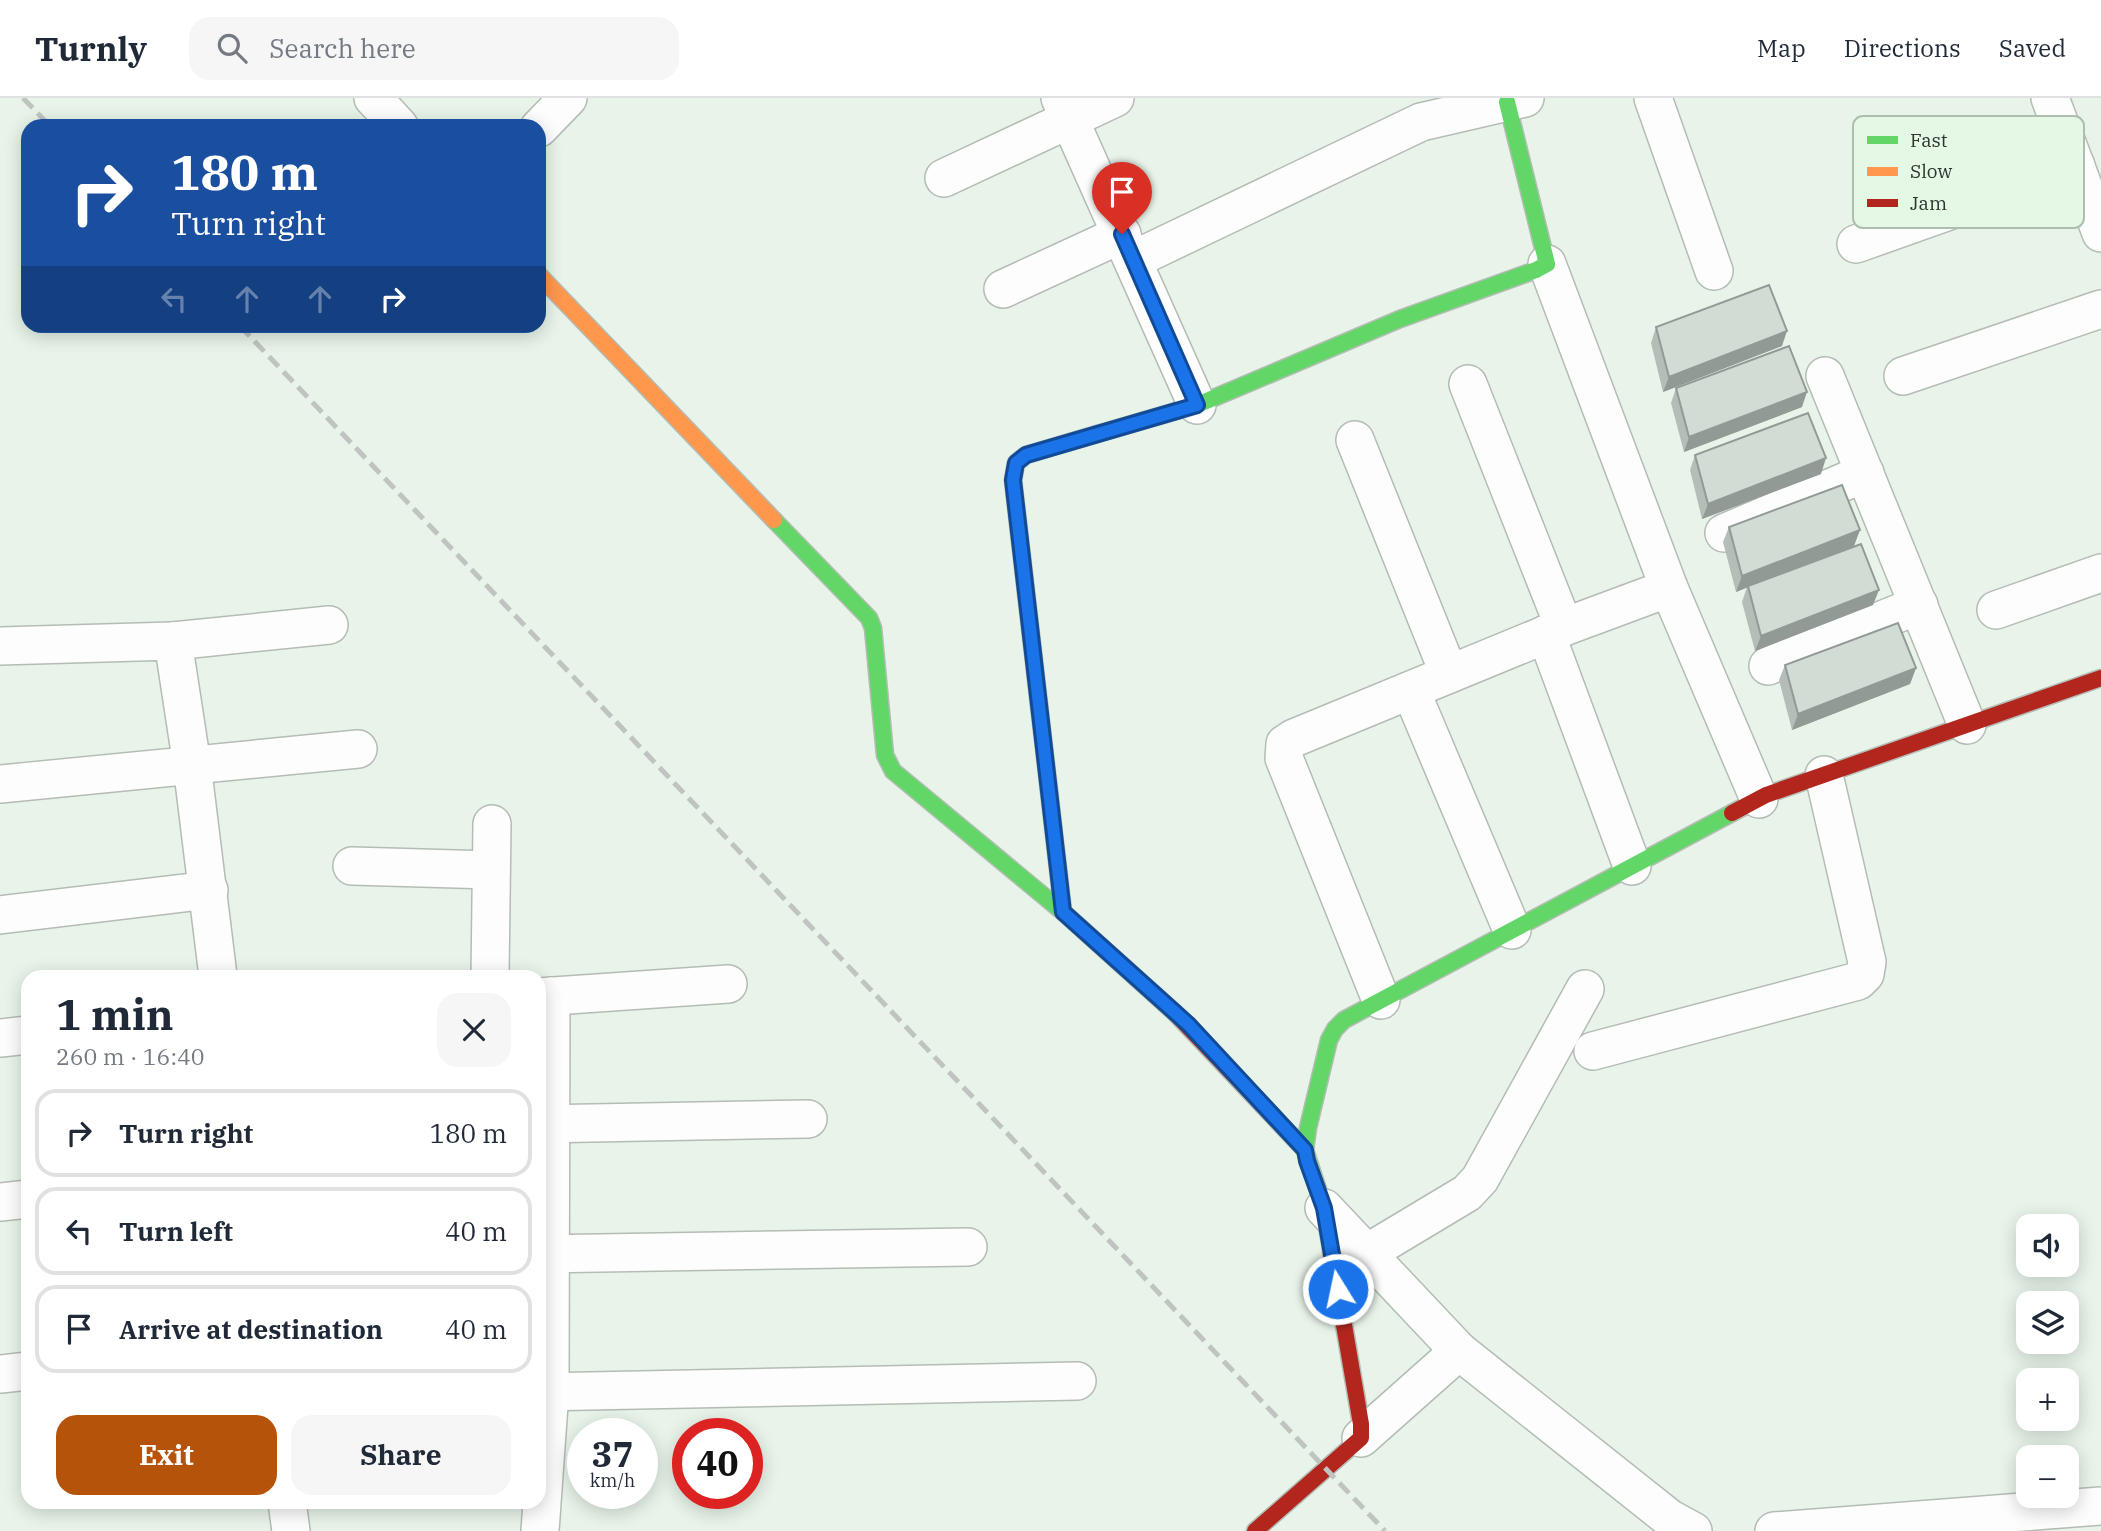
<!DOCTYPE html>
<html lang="en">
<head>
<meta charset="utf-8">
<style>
	:root { --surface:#fff; --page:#f6f6f7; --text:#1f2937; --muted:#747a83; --line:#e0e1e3; --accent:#b45309 }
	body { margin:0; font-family:"IBM Plex Serif",serif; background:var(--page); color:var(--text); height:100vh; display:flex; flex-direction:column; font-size:26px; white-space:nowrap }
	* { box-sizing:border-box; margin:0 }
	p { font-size:23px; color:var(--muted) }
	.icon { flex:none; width:38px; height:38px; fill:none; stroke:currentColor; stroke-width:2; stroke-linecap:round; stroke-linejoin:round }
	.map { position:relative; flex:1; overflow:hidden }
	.panel { position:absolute; left:21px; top:872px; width:525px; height:539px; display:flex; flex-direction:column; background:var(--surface); border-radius:21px; box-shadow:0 4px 18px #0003 }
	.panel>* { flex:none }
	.top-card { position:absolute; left:21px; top:21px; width:525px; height:214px; border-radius:21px; box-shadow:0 4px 18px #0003; background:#1a4fa0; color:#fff; overflow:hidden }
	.fabs { position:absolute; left:2016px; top:1116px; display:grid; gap:14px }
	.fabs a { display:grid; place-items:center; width:63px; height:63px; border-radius:14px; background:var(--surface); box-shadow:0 4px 18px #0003; font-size:35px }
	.speed { position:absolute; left:567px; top:1320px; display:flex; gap:14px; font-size:35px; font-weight:700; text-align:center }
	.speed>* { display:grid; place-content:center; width:91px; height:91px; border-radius:50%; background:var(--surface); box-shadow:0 4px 18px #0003; line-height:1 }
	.speed small { font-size:18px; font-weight:400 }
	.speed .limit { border:10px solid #d22; background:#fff; color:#111 }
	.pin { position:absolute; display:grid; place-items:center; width:60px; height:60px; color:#fff; margin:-72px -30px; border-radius:50% 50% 50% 0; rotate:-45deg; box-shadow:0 0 7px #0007 }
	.pin .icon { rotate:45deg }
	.me { position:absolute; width:77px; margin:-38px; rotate:350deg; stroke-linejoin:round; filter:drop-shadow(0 0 5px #0008) }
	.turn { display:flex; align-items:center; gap:24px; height:147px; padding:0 35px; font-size:32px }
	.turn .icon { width:91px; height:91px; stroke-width:2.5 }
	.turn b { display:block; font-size:49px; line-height:60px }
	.lanes { display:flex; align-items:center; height:66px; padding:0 35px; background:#0003; justify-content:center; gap:35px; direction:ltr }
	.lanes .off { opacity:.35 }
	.round { display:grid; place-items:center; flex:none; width:74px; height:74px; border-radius:21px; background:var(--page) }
	.summary { display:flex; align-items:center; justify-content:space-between; height:119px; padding:0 35px }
	h1 { font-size:42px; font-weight:800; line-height:52px }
	.action { display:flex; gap:14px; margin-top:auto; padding:14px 35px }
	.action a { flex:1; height:80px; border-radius:21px; background:var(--accent); color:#fff; font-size:28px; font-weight:800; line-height:80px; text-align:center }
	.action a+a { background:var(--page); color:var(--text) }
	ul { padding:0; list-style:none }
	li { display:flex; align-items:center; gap:21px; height:88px; margin:0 14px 10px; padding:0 21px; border:4px solid var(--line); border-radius:21px }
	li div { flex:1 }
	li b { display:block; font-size:26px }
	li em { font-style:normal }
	header { display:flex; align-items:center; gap:42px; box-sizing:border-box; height:98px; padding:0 35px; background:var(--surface); border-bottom:2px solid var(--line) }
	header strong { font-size:33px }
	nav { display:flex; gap:38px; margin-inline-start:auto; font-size:24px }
	.search { width:490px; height:63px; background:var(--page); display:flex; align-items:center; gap:18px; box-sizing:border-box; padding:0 24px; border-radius:21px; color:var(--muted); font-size:26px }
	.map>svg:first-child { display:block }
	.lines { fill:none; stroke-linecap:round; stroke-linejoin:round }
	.street-casing { stroke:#b4bcb4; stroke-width:40 }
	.fast-casing { stroke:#b4bcb4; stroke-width:19 }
	.slow-casing { stroke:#b4bcb4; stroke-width:19 }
	.jam-casing { stroke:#b4bcb4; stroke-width:19 }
	.street { stroke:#fcfdfc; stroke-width:37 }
	.fast { stroke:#63d668; stroke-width:16 }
	.slow { stroke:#ff974d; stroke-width:16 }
	.jam { stroke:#b3261e; stroke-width:16 }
	.rail { stroke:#c0c4c0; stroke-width:5; stroke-dasharray:14 7; stroke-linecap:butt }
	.wall { fill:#b4bdb7 }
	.shaded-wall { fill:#929a95 }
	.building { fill:#d1dcd5; stroke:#929a95; stroke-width:2 }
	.route-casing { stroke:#114b97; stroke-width:18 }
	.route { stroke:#1a73e8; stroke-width:12 }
	.key { fill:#e4f8e5; stroke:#aebeae; stroke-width:2 }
	.key-label { font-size:19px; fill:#2f362f }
</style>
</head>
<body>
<header>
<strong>Turnly</strong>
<div class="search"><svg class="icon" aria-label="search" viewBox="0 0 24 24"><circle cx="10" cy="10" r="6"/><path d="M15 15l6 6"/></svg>Search here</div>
<nav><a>Map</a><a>Directions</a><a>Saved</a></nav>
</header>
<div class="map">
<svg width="2101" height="1433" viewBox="0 0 2101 1433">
	<rect width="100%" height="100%" fill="#e8f4e9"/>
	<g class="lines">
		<g class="street-casing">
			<g id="street">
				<polyline points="373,0 399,28"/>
				<polyline points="1060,0 1197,307"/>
				<polyline points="1653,0 1714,173"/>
				<polyline points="2050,0 2101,135"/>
				<polyline points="539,30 568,0"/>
				<polyline points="944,80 1115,0"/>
				<polyline points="1856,146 2076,68"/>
				<polyline points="1133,162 1421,24 1525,0"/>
				<polyline points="1547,166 1669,490 1759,701"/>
				<polyline points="1003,191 1122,136"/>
				<polyline points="1825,278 1967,627"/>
				<polyline points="1903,278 2101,211"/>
				<polyline points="1468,286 1564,529"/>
				<polyline points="1355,342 1449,576"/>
				<polyline points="1724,435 1865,375"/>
				<polyline points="1996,512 2101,475"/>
				<polyline points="1546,536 1632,768"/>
				<polyline points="173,543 329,527"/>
				<polyline points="0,548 173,543 192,667 218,878"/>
				<polyline points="1768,568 1919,507"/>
				<polyline points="1411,593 1512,832"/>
				<polyline points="0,686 358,651"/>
				<polyline points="352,768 491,772"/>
				<polyline points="0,817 209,792"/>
				<polyline points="490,878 492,726"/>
				<polyline points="539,899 728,886"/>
				<polyline points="1381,902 1284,660 1285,646 1294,640 1564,529 1669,490"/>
				<polyline points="0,940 28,937"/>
				<polyline points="1593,953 1858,883 1865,876 1867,864 1824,677"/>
				<polyline points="539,1026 808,1021"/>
				<polyline points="0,1104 28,1101"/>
				<polyline points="1324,1110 1459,1253 1669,1420 1693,1433"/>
				<polyline points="1367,1155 1467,1095 1480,1081 1585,891"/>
				<polyline points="539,1156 968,1149"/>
				<polyline points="0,1276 28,1273"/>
				<polyline points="539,1294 1077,1283"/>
				<polyline points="1361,1340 1459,1253"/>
				<polyline points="287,1404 291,1433"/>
				<polyline points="540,1433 550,1293 551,898"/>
				<polyline points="1774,1433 2101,1408"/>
			</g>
		</g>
		<g class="fast-casing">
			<g id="fast">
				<polyline points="1097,336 1197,307 1400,221 1536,172 1547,166 1507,4"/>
				<polyline points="774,422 869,520 873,530 885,657 893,673 1063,814 1174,914"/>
				<polyline points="1332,1157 1324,1110 1305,1052 1308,1030 1329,942 1335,931 1344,922 1732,715"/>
			</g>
		</g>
		<g class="slow-casing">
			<g id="slow">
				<polyline points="539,177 774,422"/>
				<polyline points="1063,814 1013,382 1016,365 1026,357 1097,336"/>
			</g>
		</g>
		<g class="jam-casing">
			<g id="jam">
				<polyline points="1732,715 1766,697 2101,580"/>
				<polyline points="1174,914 1305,1052"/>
				<polyline points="1255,1433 1361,1340 1361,1326 1332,1157"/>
			</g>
		</g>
		<use href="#street" class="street"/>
		<use href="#fast" class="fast"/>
		<use href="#slow" class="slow"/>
		<use href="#jam" class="jam"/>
		<g class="rail">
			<polyline points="23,0 50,28"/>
			<polyline points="240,228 1385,1433"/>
		</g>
	</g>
	<g class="wall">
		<polygon points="1656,229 1782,248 1663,294 1651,245"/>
		<polygon points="1676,290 1802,309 1684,354 1671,305"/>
		<polygon points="1695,357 1821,376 1702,421 1690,372"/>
		<polygon points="1729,429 1854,448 1792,472 1873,507 1755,553 1742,504 1747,489 1736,494 1723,444"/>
		<polygon points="1785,567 1916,570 1910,586 1792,632 1779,582"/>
	</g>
	<g class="shaded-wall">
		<polygon points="1787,233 1782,248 1663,294 1669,279"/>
		<polygon points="1807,294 1802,309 1684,354 1689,339"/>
		<polygon points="1826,360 1821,376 1702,421 1708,406"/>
		<polygon points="1860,432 1854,448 1736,494 1742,478"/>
		<polygon points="1879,492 1873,507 1755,553 1761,538"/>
		<polygon points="1916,570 1910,586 1792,632 1798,616"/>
	</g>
	<g class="building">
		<polygon points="1769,187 1787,233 1669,279 1656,229"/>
		<polygon points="1789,248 1807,294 1689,339 1676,290"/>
		<polygon points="1808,315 1826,360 1708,406 1695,357"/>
		<polygon points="1842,387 1860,432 1742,478 1729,429"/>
		<polygon points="1861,446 1879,492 1761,538 1748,488"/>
		<polygon points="1898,525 1916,570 1798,616 1785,567"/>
	</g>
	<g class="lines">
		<g class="route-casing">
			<polyline id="route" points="1122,136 1197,307 1026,357 1016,365 1013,382 1063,814 1189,927 1305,1052 1307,1063 1324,1110 1338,1191"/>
		</g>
		<use href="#route" class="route"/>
	</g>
	<rect x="1853" y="18" width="231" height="112" rx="10" class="key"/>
	<rect x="1867" y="38" width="31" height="8" fill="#63d668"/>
	<rect x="1867" y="69" width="31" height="9" fill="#ff974d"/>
	<rect x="1867" y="101" width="31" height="8" fill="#b3261e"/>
	<g class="key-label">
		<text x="1910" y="49">Fast</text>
		<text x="1910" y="80">Slow</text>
		<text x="1910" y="112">Jam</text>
	</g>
</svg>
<div class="fabs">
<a><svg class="icon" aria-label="sound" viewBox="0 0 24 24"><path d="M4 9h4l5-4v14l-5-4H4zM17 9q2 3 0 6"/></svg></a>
<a><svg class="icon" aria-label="layers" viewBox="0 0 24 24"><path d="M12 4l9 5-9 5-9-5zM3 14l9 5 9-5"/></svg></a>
<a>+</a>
<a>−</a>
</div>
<div class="speed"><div>37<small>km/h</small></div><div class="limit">40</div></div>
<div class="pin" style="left:1122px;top:136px;background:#d93025"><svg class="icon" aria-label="arrive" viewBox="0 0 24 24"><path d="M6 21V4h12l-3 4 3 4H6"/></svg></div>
<svg class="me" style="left:1338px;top:1191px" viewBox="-20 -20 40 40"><circle r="17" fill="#1a73e8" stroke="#fff" stroke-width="3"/><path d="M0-11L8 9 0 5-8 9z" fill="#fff"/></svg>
<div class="top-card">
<div class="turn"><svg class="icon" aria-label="right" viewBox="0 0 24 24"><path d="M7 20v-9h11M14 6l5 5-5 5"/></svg><div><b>180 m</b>Turn right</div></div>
<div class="lanes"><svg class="icon off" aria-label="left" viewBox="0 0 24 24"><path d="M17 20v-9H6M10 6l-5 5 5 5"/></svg><svg class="icon off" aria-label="ahead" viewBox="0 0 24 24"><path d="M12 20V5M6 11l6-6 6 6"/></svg><svg class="icon off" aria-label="ahead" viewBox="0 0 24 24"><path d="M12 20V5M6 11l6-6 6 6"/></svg><svg class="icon" aria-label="right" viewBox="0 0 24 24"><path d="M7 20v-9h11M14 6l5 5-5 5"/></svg></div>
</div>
<section class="panel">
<div class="summary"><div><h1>1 min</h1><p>260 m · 16:40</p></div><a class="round"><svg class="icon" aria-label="close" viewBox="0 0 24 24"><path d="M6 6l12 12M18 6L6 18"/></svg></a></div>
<ul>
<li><svg class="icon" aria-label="right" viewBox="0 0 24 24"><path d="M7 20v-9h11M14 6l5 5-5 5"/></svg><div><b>Turn right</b></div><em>180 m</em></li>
<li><svg class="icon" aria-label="left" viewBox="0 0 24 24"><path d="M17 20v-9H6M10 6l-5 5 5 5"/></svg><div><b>Turn left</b></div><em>40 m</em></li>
<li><svg class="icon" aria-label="arrive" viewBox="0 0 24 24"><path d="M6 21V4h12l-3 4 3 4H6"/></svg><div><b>Arrive at destination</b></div><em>40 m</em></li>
</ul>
<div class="action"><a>Exit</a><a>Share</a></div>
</section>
</div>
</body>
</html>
